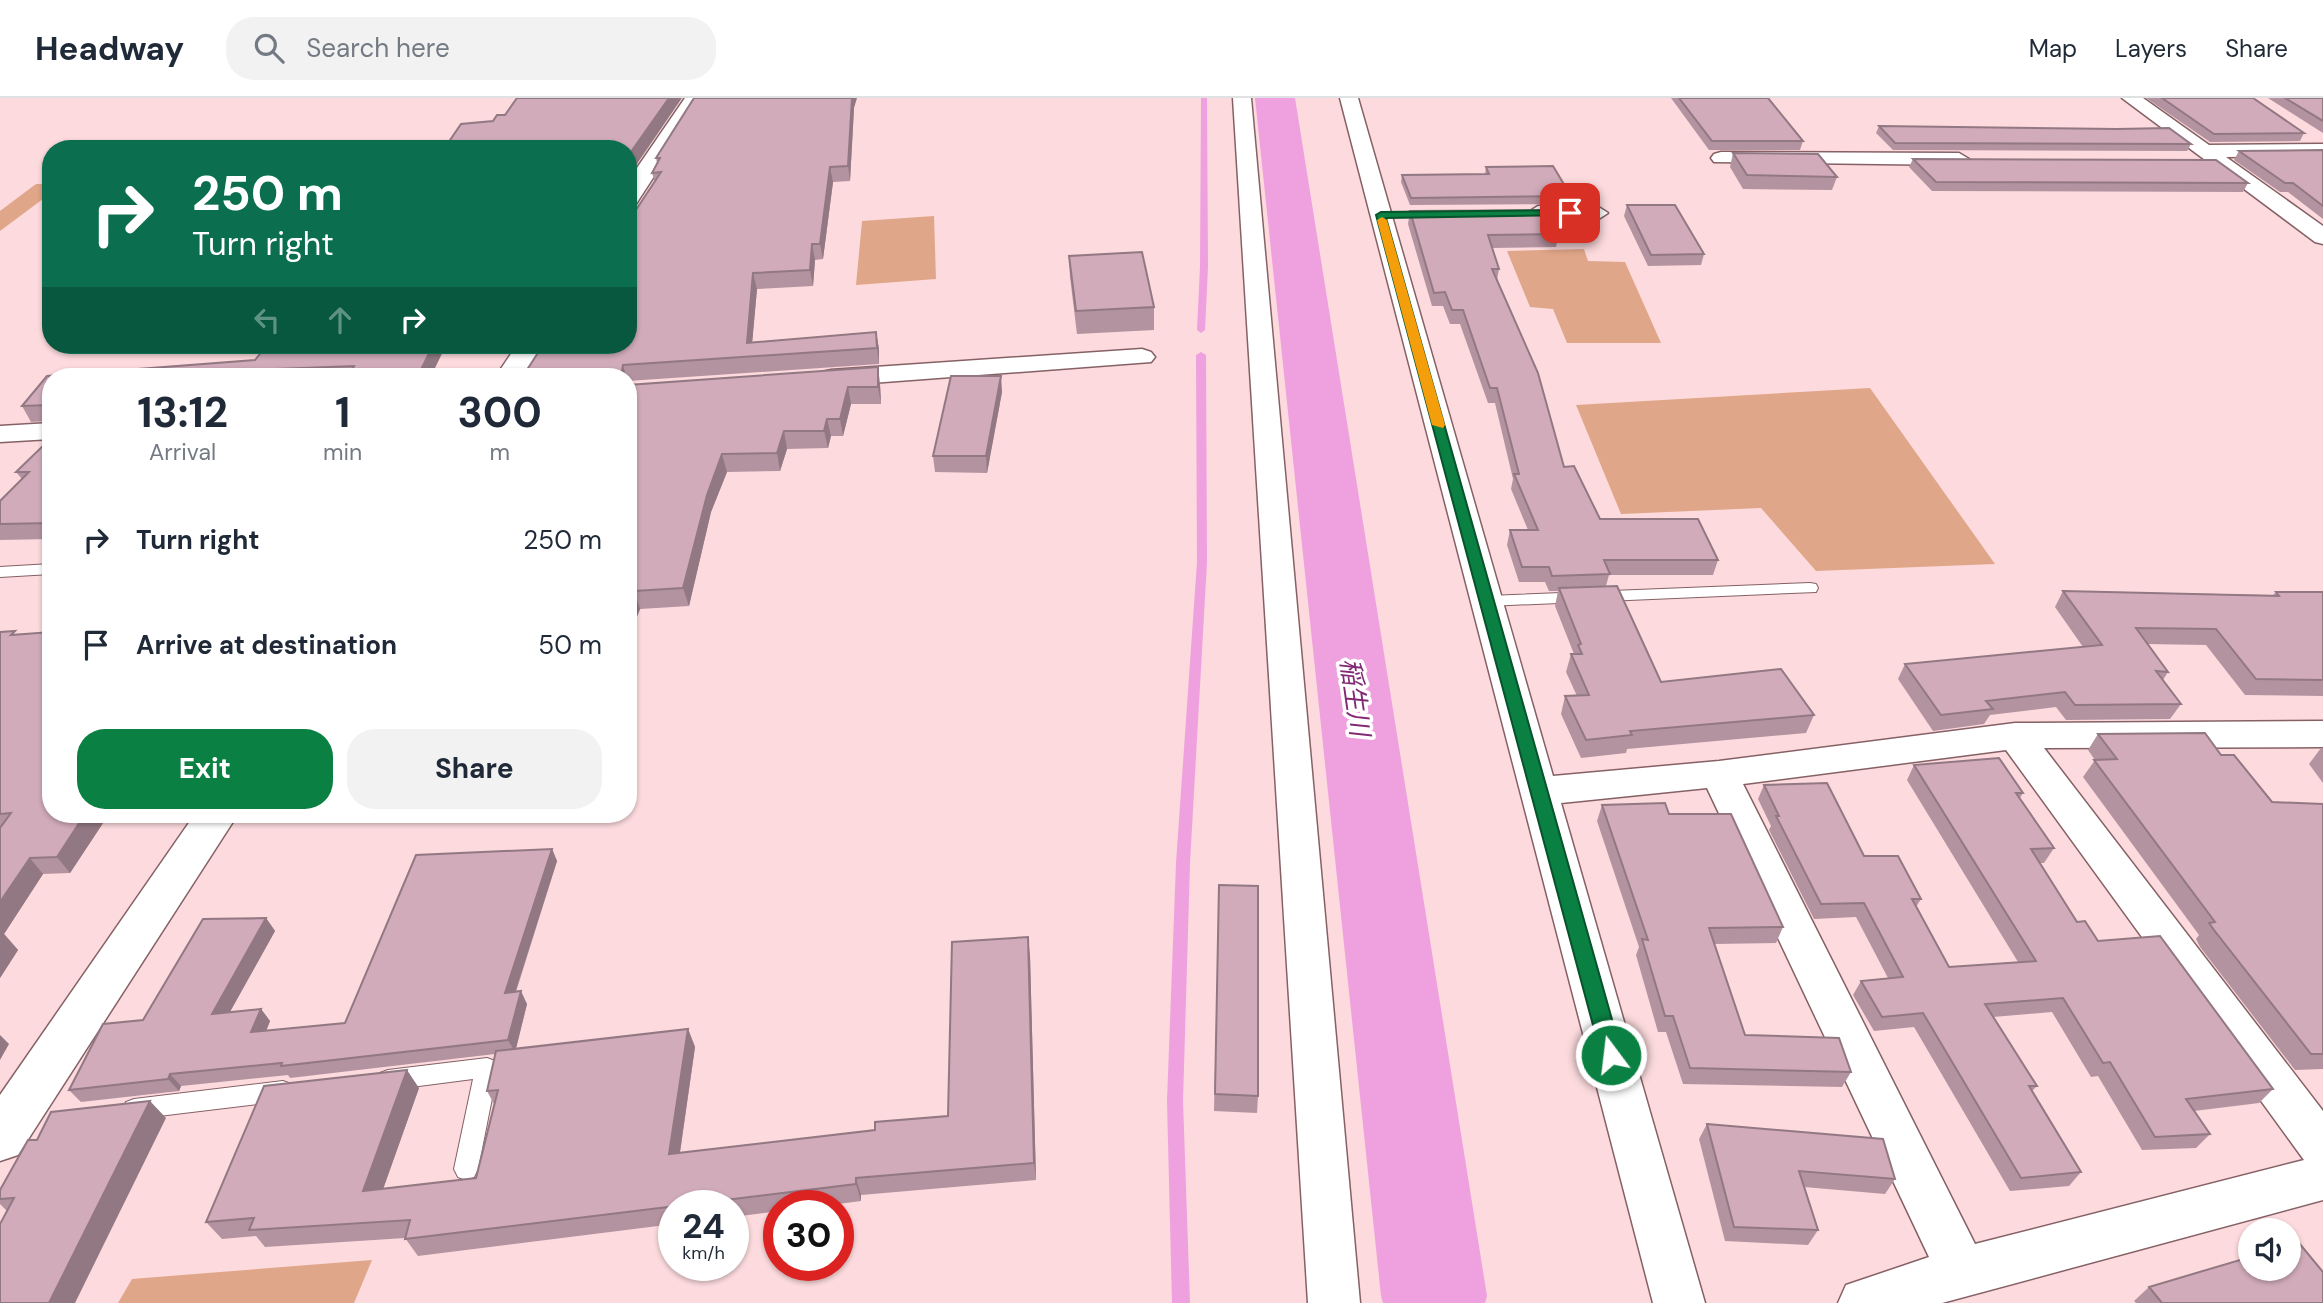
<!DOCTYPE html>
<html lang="en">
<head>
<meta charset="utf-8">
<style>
	:root { --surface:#fff; --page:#f2f2f3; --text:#1f2937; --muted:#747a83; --line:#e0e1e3; --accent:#0b8043 }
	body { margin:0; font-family:"DM Sans","Noto Sans JP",sans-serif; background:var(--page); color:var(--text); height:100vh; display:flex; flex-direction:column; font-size:26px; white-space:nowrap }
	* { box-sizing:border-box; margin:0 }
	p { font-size:23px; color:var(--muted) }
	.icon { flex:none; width:38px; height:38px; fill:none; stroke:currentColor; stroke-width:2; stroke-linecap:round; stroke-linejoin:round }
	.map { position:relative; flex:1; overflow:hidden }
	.side { position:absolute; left:42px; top:270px; width:595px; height:455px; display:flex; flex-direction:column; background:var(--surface); border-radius:28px; box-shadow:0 2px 5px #0004 }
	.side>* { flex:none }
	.hud { position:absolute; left:42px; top:42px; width:595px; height:214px; border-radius:28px; box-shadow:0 2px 5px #0004; background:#0b6e4f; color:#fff; overflow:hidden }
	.buttons { position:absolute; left:2238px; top:1120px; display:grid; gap:14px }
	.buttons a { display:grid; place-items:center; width:63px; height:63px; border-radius:50%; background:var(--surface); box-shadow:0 2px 5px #0004; font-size:35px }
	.speed { position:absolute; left:658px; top:1092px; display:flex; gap:14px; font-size:35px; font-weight:700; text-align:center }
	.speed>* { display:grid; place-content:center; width:91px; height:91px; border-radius:50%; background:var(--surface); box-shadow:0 2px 5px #0004; line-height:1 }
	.speed small { font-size:18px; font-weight:400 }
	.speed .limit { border:10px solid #d22; background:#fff; color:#111 }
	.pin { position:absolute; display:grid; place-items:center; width:60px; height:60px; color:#fff; margin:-30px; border-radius:14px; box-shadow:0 4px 10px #0006 }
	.me { position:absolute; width:77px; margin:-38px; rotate:345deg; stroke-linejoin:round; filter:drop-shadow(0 0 5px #0008) }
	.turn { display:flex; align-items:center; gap:24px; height:147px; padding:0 35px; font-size:32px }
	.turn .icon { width:91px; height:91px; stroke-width:2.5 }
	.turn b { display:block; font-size:49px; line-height:60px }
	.lanes { display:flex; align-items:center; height:66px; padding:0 35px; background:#0003; justify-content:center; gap:35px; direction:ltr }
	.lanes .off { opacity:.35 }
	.eta { display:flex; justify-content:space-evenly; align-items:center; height:119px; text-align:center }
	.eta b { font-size:42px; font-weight:700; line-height:49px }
	.action { display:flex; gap:14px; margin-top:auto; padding:14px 35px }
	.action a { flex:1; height:80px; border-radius:28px; background:var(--accent); color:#fff; font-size:28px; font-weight:700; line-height:80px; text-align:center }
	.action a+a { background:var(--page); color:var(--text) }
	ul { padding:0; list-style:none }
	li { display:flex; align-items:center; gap:21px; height:105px; padding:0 35px }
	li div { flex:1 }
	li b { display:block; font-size:26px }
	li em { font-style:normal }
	header { display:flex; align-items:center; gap:42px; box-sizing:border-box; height:98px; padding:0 35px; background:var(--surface); border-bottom:2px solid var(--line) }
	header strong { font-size:33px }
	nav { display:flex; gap:38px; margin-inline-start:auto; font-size:24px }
	.search { width:490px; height:63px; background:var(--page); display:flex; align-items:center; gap:18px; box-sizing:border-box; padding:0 24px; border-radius:28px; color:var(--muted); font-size:26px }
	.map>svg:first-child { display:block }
	.green { fill:#e0a689 }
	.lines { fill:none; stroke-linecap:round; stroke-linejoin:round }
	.stream { fill:#eea1de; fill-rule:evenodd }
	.river { fill:#eea1de; fill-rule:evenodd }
	.lane-casing { stroke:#856165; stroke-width:2 }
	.street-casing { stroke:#856165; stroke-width:3 }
	.secondary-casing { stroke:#856165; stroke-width:3 }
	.lane { fill:#fff; fill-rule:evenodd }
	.street { fill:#fff; fill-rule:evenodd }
	.secondary { fill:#fff; fill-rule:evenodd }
	.wall { fill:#b493a0 }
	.shaded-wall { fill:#927882 }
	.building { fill:#d1abba; stroke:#927882; stroke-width:2 }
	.route { fill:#0b8043; stroke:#07532c; stroke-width:2 }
	.slow { fill:#f59e0b }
	.labels { text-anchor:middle; stroke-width:7; stroke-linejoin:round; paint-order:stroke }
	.water-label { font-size:26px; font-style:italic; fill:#812973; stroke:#fff }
</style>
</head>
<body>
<header>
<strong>Headway</strong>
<div class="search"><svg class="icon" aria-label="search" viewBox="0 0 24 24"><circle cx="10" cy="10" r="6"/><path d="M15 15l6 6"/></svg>Search here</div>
<nav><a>Map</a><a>Layers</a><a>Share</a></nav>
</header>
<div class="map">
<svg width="2323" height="1205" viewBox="0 0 2323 1205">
	<rect width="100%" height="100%" fill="#fcdadd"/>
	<g class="green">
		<polygon points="36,86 51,86 51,95 0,133 0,113"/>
		<polygon points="934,118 936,181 856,187 862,123"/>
		<polygon points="1584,151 1588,163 1625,164 1661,245 1567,245 1553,211 1530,209 1507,153"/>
		<polygon points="1870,290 1995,466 1816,473 1761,410 1621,416 1576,307"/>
		<polygon points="372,1162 354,1205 118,1205 132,1181"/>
	</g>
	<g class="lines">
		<g class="stream">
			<polygon points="1201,0 1207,0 1208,169 1205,232 1201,235 1197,232 1200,169"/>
			<polygon points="1201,254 1206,257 1207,464 1190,765 1183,1003 1190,1205 1172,1205 1167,1003 1176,765 1197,464 1196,257"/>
		</g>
		<polygon class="river" points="1255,0 1295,0 1487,1198 1485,1205 1383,1205 1381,1198"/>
		<g class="lane-casing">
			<g id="lane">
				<polygon points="51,466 51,476 0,479 0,469"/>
				<polygon points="1810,485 1816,486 1818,490 1816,494 1487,508 1479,503 1487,498"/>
				<polygon points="487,960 495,963 498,970 478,1071 474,1079 466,1082 458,1079 454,1071 473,981 388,992 380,989 377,982 380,975 388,972"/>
				<polygon points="283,983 291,986 294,993 291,1000 283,1003 134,1021 126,1018 123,1011 126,1004 134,1001"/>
			</g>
		</g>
		<g class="street-casing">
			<g id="street">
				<polygon points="1233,0 1251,0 1360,1205 1308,1205"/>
				<path d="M1340 0H1358L1553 678 1719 663 2015 625 2323 623V649L2044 650 2323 1013V1102L1942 1205H1838L1846 1187 1929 1159 1707 690 1561 705 1705 1205H1653ZM2006 652 2304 1062 1975 1146 1743 686Z"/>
				<polygon points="2122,0 2143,0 2209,47 2323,46 2323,58 2226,59 2323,128 2323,146 2315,144"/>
				<polygon points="1721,54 1959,55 1969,61 1959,67 1714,64 1711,60 1714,56"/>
				<polygon points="1538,108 1597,108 1608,115 1597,122 1530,120 1527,115"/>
				<polygon points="1142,251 1151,254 1155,259 1151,264 831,288 822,286 818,280 822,274 831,272"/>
				<polygon points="51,325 51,341 0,344 0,328"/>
			</g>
		</g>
		<g class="secondary-casing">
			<g id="secondary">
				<polygon points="685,0 705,0 636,106 628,108 628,83"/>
				<polygon points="517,247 545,247 524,278 496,278"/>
				<polygon points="195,716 238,716 18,1057 0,1063 0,997"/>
			</g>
		</g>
		<use href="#lane" class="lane"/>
		<use href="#street" class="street"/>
		<use href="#secondary" class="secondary"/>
	</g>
	<g class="wall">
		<polygon points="1671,0 1768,0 1803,43 1800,52 1709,52"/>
		<polygon points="2146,0 2253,0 2304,35 2300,43 2210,44"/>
		<polygon points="2268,0 2323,0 2323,35"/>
		<polygon points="854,10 850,83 833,84 823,161 815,162 813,188 757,191 752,244 876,234 879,251 879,266 628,283 628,278 523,278 628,247 655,84 652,75 657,65 656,60"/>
		<polygon points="1879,28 2191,46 2187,53 1893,52 1876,35"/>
		<polygon points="2323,52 2323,121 2288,94 2280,94 2234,62 2239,53"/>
		<polygon points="1733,55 1837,79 1832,92 1743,91 1730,69"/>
		<polygon points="1913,61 2248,85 2243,94 1932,93 1909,69"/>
		<polygon points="1486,69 1571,98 1570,106 1410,107 1401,84 1402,77 1485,76"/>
		<polygon points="1627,107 1704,156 1701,167 1648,168 1624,118"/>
		<polygon points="1410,113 1590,123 1588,136 1559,136 1556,149 1492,150 1499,171 1497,182 1564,369 1600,421 1718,462 1713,477 1609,477 1606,488 1661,584 1814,617 1806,635 1627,651 1626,655 1581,660 1561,616 1565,598 1577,598 1566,574 1571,556 1574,556 1555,508 1558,493 1549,493 1545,484 1519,484 1507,447 1510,432 1528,432 1511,391 1513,381 1495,305 1488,305 1460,226 1450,226 1443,208 1432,208 1408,126"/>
		<polygon points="1069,158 1154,209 1154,232 1077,236 1070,179"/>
		<polygon points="267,247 446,247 431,278 51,278 51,323 31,324 22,308 47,278 255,262"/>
		<polygon points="880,286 881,306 851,306 843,338 831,338 828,350 787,351 780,373 727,374 711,414 689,508 640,511 636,521 628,522 628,287"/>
		<polygon points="1002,294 987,375 935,374 933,358"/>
		<polygon points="51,340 51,441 0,442 0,403 22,381 16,374"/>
		<polygon points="2063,493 2273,497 2276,494 2323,494 2323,598 2245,597 2206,547 2147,546 2168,574 2163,582 2181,606 2170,621 2066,622 2056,609 1990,617 1984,626 1933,633 1898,581 1905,566 2083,549 2055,509"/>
		<polygon points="0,534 51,716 109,716 70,775 43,776 4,836 18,852 0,880"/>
		<polygon points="2098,636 2221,657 2272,704 2323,706 2323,971 2295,972 2200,849 2196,841 2199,837 2083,679 2095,662 2088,652"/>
		<polygon points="2321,650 2323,650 2323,685 2309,666"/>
		<polygon points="1914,667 2023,695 2020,700 2054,750 2044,765 2039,765 2077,824 2273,991 2259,1005 2194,1013 2210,1036 2196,1050 2142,1052 2098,978 2091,979 2052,914 1993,919 2037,988 2032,993 2081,1074 2069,1088 2010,1093 1914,929 1874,933 1853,897 1861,883 1888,880 1856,819 1814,821 1769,732 1771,728 1758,701 1764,687 1864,758 1921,801 1916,809 1949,869 2018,864 1907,682"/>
		<polygon points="1602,707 1669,716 1783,829 1776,845 1714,846 1745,937 1851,974 1842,989 1683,986 1666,934 1658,934 1636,857 1639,849 1597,723"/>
		<polygon points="552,751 557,763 516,894 527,906 516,951 688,931 695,949 680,1055 875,1032 948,1018 1030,858 1036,1082 861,1097 861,1103 823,1108 779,1108 779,1113 733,1119 733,1108 674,1108 674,1126 418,1158 405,1140 265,1149 256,1138 222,1141 206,1124 419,990 383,1091 476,1080 494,1006 487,993 495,956 290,980 288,977 181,988 179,993 81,1004 69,992 143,922 266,820 275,833 230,914 261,911 270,923 266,933 345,925"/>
		<polygon points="1219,787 1258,998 1257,1015 1214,1013"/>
		<polygon points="166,1020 7,1113 0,1106 0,1092 37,1042"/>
		<polygon points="1707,1026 1895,1081 1885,1096 1804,1089 1818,1132 1808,1147 1725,1143 1699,1041"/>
		<polygon points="2149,1189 2323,1205 2136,1205 2134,1203"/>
	</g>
	<g class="shaded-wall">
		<polygon points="669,0 682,0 630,76 628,70 628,58"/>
		<polygon points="852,0 857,0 854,10 850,83 848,68"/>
		<polygon points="830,69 833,84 823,161 820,146"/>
		<polygon points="812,146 815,162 813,188 810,172"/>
		<polygon points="753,175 757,191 751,258 747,245"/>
		<polygon points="876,234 879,251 879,266 877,250"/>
		<polygon points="433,247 446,247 431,278 418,278"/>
		<polygon points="623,267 626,278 621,278"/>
		<polygon points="878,269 880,286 881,306 878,289"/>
		<polygon points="277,271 281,278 272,278"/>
		<polygon points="1001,278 1002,294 987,375 986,358"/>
		<polygon points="848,289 851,306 843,338 840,321"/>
		<polygon points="827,321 831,338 828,350 824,333"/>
		<polygon points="784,333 787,351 780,373 777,355"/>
		<polygon points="722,356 727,374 711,414 689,508 683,490 707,397"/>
		<polygon points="634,493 640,511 636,521 630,503"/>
		<polygon points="85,716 109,716 70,775 57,759"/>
		<polygon points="552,751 557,763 511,907 505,895"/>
		<polygon points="30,760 43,776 4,836 18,852 0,880 0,804"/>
		<polygon points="266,820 275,833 222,928 212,916"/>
		<polygon points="1028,839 1030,858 1036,1082 1034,1065"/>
		<polygon points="521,893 527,906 515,954 508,942"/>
		<polygon points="261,911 270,923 261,946 251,934"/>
		<polygon points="688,931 695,949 677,1074 669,1056"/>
		<polygon points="0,937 9,946 0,962"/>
		<polygon points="407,972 419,990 376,1111 363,1093"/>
		<polygon points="170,976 181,988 179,993 168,981"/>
		<polygon points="150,1003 166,1020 75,1205 49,1205"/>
		<polygon points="856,1080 861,1097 861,1103 856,1086"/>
	</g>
	<g class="building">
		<polygon points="517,0 669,0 628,58 628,51 444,51 461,26 493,23 497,17 505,17"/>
		<polygon points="694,0 852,0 848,68 830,69 820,146 812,146 810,172 753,175 747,245 876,234 877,250 623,267 621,278 523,278 543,247 628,247 628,124 661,74 652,75 660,60 656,60"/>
		<polygon points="1679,0 1768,0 1803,43 1712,43"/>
		<polygon points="2162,0 2253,0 2304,35 2214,36"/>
		<polygon points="2285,0 2323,0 2323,23"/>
		<polygon points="1879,28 2117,31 2169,30 2191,46 1895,45"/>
		<polygon points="2323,52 2323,108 2293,85 2285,85 2239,53"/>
		<polygon points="1733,55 1818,56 1837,79 1747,77"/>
		<polygon points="1913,61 2216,62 2248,85 1936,84"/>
		<polygon points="1553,68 1571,98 1411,100 1402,77 1489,76 1486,69"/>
		<polygon points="1627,107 1675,107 1704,156 1651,157"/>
		<polygon points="1584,112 1590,123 1553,124 1559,136 1488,137 1499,171 1492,171 1538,275 1564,369 1574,368 1600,421 1698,421 1718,462 1604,462 1610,476 1552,478 1549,469 1522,469 1510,432 1538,432 1514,376 1519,376 1497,290 1490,290 1463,212 1452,212 1445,194 1434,195 1410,113"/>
		<polygon points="1142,154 1154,209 1076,213 1069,158"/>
		<polygon points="267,247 433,247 418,278 361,278 364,273 351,274 354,268 277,271 272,278 51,278 51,307 22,308 47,278 255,262"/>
		<polygon points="878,269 878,289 848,289 840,321 827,321 824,333 784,333 777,355 722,356 707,397 683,490 634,493 630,503 628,503 628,287"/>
		<polygon points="951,278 1001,278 986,358 933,358"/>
		<polygon points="51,340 51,425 0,426 0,403 29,374 16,374"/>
		<polygon points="1617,488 1661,584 1781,571 1814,617 1630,633 1632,637 1586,642 1565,598 1589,597 1571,556 1582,556 1578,547 1581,546 1559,490"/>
		<polygon points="2063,493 2279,498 2276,494 2323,494 2323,582 2256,581 2216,531 2136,530 2168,574 2156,573 2181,606 2075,607 2065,594 1986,603 1993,611 1941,617 1905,566 2102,547"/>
		<polygon points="15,533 11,537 51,534 51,716 85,716 57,759 30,760 0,804 0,730 11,715 0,716 0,534"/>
		<polygon points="2205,635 2221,657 2234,657 2272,704 2323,706 2323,956 2311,956 2214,832 2209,825 2215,824 2094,662 2117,661 2098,636"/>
		<polygon points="1999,660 2023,695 2016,695 2054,750 2031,751 2077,824 2085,823 2098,843 2160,838 2273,991 2186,1001 2210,1036 2155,1039 2110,964 2103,965 2063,900 1985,906 2037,988 2029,988 2081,1074 2021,1080 1923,915 1882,919 1861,883 1903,879 1864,805 1821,806 1776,718 1779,718 1764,687 1827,685 1864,758 1898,758 1921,801 1912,801 1949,869 2036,863 1914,667"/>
		<polygon points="1665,705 1669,716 1731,716 1783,829 1709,830 1745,937 1839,940 1851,974 1690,970 1673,918 1665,918 1642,841 1648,842 1602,707"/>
		<polygon points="552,751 505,895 521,893 508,942 281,968 282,965 170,976 168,981 69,992 103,926 143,922 203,821 266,820 212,916 261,911 251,934 345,925 416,757"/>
		<polygon points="1219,787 1258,788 1258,998 1215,996"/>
		<polygon points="1028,839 1034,1065 856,1080 856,1086 405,1141 410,1122 249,1132 254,1120 206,1124 264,988 407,972 363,1093 476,1080 498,992 487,993 496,953 688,931 669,1056 875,1032 875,1024 948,1018 952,844"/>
		<polygon points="150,1003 49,1205 0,1205 0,1126 14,1100 0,1101 0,1092 28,1042 37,1042 51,1014"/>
		<polygon points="1707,1026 1883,1041 1895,1081 1799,1073 1818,1132 1734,1129"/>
		<polygon points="2299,1145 2323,1174 2323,1205 2162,1205 2149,1189 2250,1159 2250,1171 2289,1171 2289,1148"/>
	</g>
	<polygon class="route" points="1570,112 1573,117 1386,120 1622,957 1619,964 1611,966 1604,964 1601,957 1376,117 1381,114"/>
	<polygon class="slow" points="1382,119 1387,122 1445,327 1443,330 1432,327 1377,122"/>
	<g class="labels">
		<g class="water-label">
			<text transform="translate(1355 599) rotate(82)" y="9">稲生川</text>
		</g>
	</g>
</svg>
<div class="buttons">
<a><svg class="icon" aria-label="sound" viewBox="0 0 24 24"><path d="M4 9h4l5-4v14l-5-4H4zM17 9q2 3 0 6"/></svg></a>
</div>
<div class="speed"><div>24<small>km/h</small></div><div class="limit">30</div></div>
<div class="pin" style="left:1570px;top:115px;background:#d93025"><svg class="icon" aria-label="arrive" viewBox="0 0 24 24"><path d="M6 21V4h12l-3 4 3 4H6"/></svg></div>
<svg class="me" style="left:1611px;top:957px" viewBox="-20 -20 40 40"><circle r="17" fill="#0b8043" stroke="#fff" stroke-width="3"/><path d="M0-11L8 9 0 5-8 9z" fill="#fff"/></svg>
<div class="hud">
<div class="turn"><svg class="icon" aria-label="right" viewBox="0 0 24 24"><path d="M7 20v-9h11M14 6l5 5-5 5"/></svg><div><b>250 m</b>Turn right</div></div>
<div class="lanes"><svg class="icon off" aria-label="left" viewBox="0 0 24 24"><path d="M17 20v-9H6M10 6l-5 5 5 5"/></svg><svg class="icon off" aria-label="ahead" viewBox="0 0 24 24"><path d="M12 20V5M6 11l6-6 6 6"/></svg><svg class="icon" aria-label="right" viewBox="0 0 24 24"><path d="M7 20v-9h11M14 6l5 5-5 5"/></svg></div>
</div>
<section class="side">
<div class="eta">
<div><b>13:12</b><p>Arrival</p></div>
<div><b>1</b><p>min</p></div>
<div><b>300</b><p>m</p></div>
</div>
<ul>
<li><svg class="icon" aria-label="right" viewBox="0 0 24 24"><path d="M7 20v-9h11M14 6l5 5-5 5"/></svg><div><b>Turn right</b></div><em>250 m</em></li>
<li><svg class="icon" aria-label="arrive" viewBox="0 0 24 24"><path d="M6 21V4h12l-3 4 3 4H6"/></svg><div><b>Arrive at destination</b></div><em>50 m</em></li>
</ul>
<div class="action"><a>Exit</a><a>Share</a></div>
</section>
</div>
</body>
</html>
